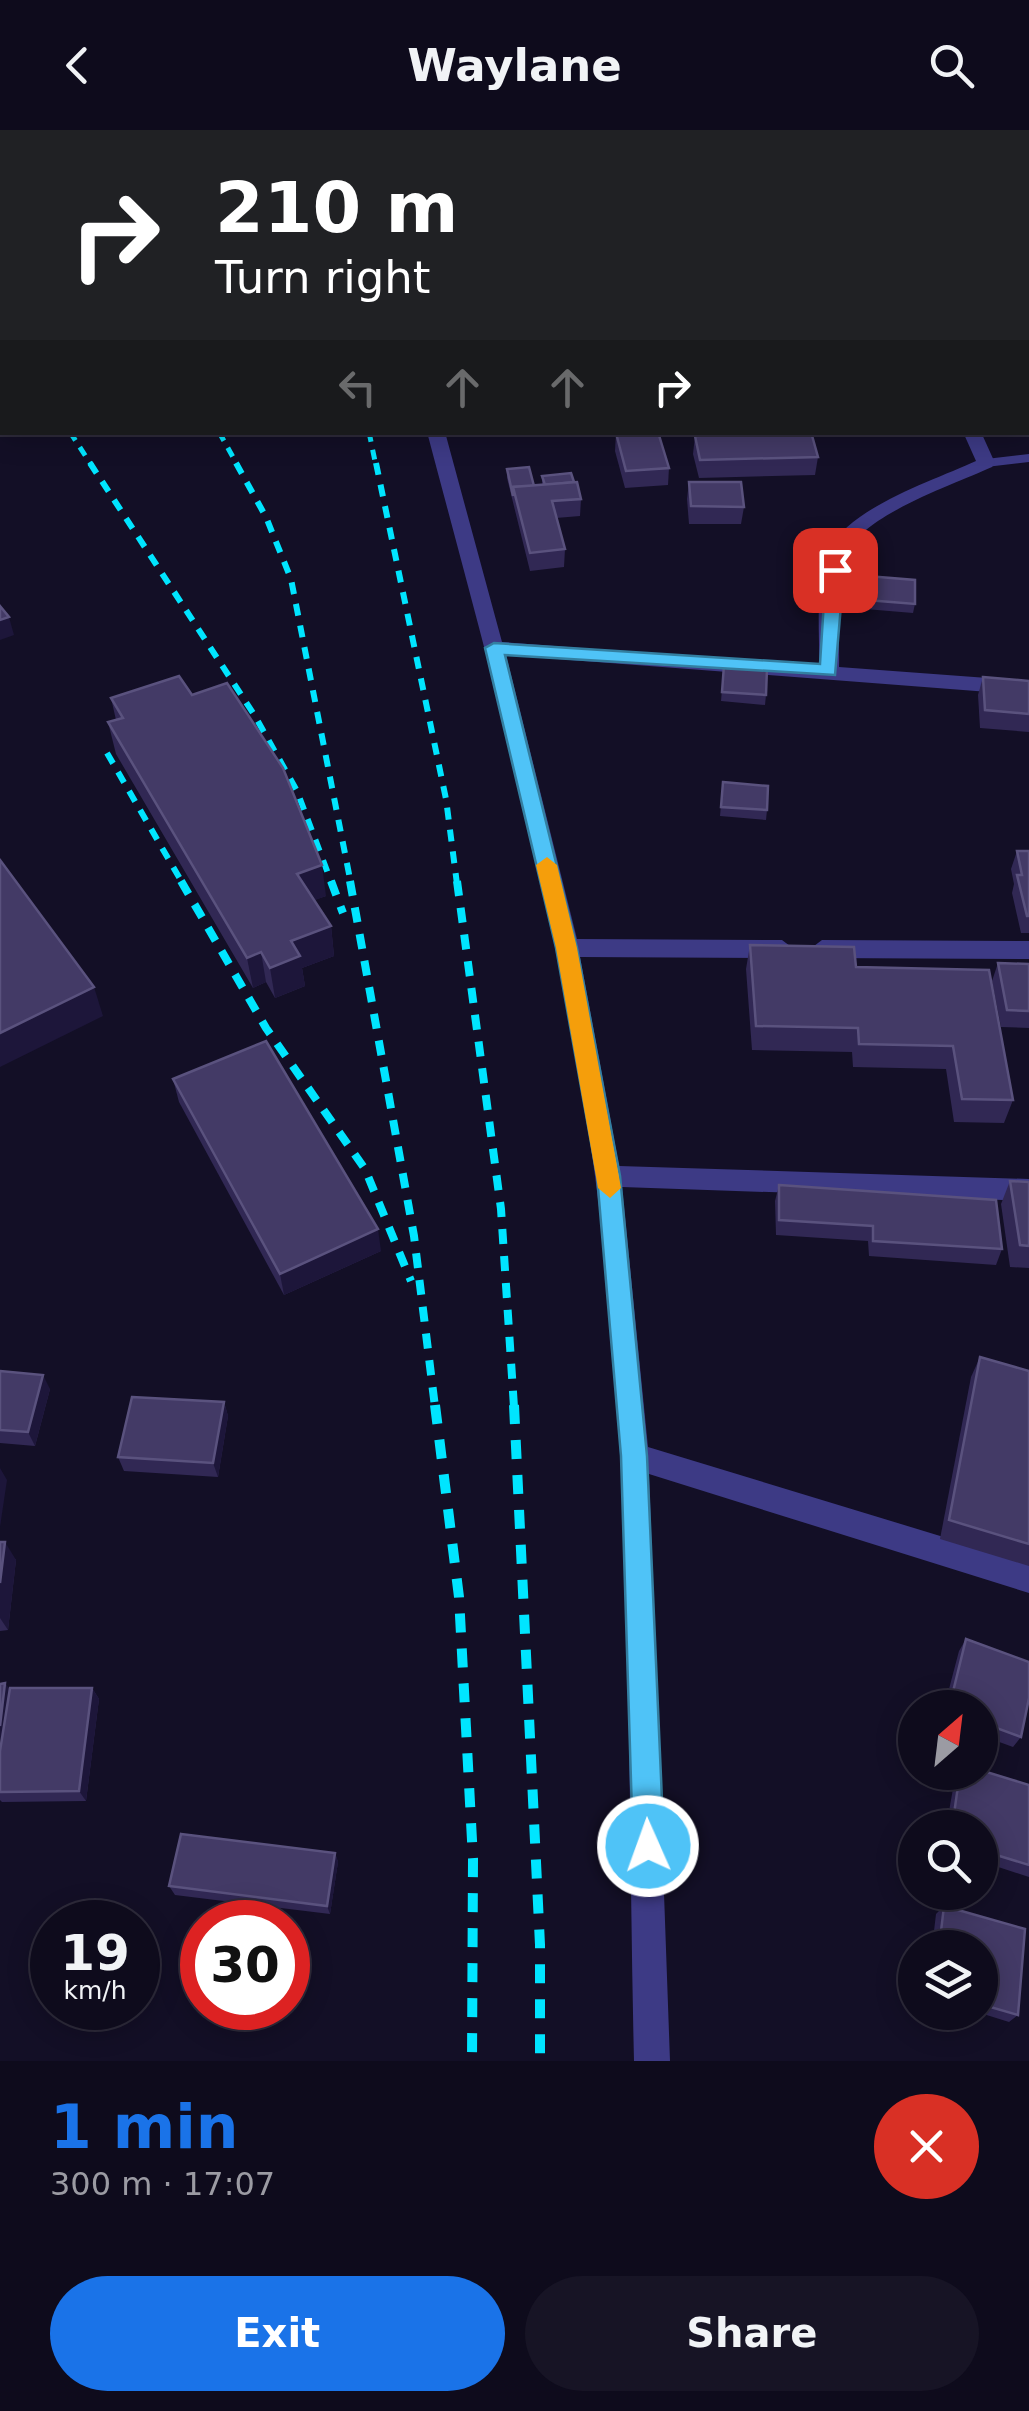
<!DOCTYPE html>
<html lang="en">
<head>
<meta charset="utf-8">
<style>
	:root { --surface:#0e0b1c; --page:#171425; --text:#f1f3f6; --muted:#9b9ba3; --line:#2e2b3b; --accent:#1a73e8 }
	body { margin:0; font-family:"DejaVu Sans",sans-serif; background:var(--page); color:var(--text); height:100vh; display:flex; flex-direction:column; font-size:38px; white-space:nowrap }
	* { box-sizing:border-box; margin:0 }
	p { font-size:32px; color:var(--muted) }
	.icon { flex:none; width:55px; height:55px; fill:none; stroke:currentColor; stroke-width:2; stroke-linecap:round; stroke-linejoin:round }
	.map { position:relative; height:1931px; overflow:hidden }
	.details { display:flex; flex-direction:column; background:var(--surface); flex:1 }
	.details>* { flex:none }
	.top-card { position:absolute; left:0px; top:0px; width:1030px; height:305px; box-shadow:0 5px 25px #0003,0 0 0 2px var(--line); background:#202124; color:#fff; overflow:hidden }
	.needle { width:65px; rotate:28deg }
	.fabs { position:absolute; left:898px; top:1560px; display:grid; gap:20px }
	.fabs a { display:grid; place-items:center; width:100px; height:100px; border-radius:50%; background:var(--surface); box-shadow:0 5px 25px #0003,0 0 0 2px var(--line); font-size:50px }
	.speed { position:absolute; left:30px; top:1770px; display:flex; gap:20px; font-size:50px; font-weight:700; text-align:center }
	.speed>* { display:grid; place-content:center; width:130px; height:130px; border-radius:50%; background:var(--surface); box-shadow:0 5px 25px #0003,0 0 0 2px var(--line); line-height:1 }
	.speed small { font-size:25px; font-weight:400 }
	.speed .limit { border:15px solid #d22; background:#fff; color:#111 }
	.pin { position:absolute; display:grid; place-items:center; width:85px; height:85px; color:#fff; margin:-42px; border-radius:20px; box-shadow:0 5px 15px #0006 }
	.me { position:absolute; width:110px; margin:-55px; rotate:358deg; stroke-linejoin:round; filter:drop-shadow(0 0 8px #0008) }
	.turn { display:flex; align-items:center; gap:35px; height:210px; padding:0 50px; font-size:45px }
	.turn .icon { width:130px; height:130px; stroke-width:2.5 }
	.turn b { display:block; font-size:70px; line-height:85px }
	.lanes { display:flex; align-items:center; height:95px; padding:0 50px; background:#0003; justify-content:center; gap:50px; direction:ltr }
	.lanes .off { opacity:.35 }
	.round { display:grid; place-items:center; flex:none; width:105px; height:105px; border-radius:52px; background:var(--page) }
	.head { display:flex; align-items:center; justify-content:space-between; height:170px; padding:0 50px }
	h1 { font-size:60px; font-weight:700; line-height:75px; color:var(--accent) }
	.action { display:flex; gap:20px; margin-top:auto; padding:20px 50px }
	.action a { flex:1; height:115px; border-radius:60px; background:var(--accent); color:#fff; font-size:40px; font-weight:700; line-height:115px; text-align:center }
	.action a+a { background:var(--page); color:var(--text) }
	header { display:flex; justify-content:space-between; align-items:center; height:130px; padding:0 50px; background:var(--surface); font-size:45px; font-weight:700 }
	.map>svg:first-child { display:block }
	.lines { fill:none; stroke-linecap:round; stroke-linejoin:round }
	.lane { fill:#3d3a85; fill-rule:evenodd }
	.street { fill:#3d3a85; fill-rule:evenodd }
	.rail-far3 { stroke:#00e5ff; stroke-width:5; stroke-dasharray:10 8; stroke-linecap:butt }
	.rail-far2 { stroke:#00e5ff; stroke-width:6; stroke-dasharray:12 10; stroke-linecap:butt }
	.rail-far1 { stroke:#00e5ff; stroke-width:8; stroke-dasharray:15 12; stroke-linecap:butt }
	.rail { stroke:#00e5ff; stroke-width:10; stroke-dasharray:19 16; stroke-linecap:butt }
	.wall { fill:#312854 }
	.shaded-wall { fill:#1d163a }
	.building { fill:#433a66; stroke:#5a527e; stroke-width:2.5 }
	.route { fill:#4fc3f7; stroke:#337fa1; stroke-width:2.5 }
	.slow { fill:#f59e0b }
</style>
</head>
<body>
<header><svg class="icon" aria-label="back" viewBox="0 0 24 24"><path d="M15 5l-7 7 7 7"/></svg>Waylane<svg class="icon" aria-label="search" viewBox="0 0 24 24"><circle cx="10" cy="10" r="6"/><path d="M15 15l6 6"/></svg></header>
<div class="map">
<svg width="1029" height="1931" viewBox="0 0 1029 1931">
	<rect width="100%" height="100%" fill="#130f26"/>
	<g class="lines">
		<polygon class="lane" points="1029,324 1029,332 986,337 980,333 986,329"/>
		<g class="street">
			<polygon points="712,0 728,0 729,2 713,2"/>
			<polygon points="992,0 1011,0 1012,2 993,2"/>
			<rect x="1028" y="10" width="1" height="8"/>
			<path d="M427 302H445L502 512 819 536C820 499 814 453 830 419 850 377 935 350 976 331L963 302H981L995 333 992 337C957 353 863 385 848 422 834 457 840 500 839 537L1029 551V565L506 525 577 809 782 810 794 819 782 828 580 827 619 1036 1029 1049V1071L622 1057 648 1317 1029 1433V1463L649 1344 670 1931H634C627 1637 634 1338 595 1046 562 794 492 547 427 302Z"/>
			<polygon points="822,810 1029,811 1029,829 822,828 810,819"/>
		</g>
		<g class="rail-far3">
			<polyline points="70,302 92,336"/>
			<polyline points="219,302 238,336"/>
			<polyline points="369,302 376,336"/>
		</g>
		<g class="rail-far2">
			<polyline points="90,333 255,586 297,661 332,754"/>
			<polyline points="236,333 266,387 291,449 351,754"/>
			<polyline points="376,333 446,669 457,754"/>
			<polyline points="107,623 183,754"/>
		</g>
		<g class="rail-far1">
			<polyline points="181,751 266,898 365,1039 411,1151"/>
			<polyline points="331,751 343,783"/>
			<polyline points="350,751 414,1106 435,1277"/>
			<polyline points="457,751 501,1079 514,1277"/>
		</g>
		<g class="rail">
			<polyline points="435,1275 459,1467 473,1729 472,1931"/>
			<polyline points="514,1275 540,1815 540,1931"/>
		</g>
	</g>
	<g class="wall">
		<polygon points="0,0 2,2 2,104 0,100"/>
		<polygon points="616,303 669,338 668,355 625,358 615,321"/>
		<polygon points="695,306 818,327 815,345 699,348 693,324"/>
		<polygon points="507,339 534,356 542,355 542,346 574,352 581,369 580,386 556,388 565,419 564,437 530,441 507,348"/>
		<polygon points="689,352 744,377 741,394 689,394 687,369"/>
		<polygon points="867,446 915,474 913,483 865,479"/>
		<polygon points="724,535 766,565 765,575 721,571"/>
		<polygon points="983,547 1029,551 1029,602 980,598 978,565"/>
		<polygon points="111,568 326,766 314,770 331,796 334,826 302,838 305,856 275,868 266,852 253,858 116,624 108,592 116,590"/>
		<polygon points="723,652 767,680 766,690 720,686"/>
		<polygon points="1017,721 1029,721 1029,803 1021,803 1012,763 1014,754 1011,739"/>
		<polygon points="750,815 856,837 989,840 1013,970 1004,993 954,992 946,939 853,937 852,922 752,920 746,839"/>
		<polygon points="998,833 1029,834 1029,898 1001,897 992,851"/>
		<polygon points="173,949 381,1121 284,1165 179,972"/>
		<polygon points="1010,1051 1029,1052 1029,1138 1010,1137 1001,1074"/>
		<polygon points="779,1055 1002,1119 996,1135 869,1126 868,1111 776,1105 775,1071"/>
		<polygon points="980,1227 1029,1241 1029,1436 940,1409 971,1247"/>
		<polygon points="0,1241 50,1259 35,1316 0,1313"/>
		<polygon points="224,1272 228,1286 218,1347 124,1341 118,1327"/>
		<polygon points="0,1412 16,1430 8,1500 0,1501"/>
		<polygon points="966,1509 1021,1607 1013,1617 980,1605 980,1578 944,1578 959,1521"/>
		<polygon points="5,1553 10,1561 92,1558 99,1569 86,1671 2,1672 0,1670 0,1554"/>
		<polygon points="956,1642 980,1642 1029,1655 1029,1747 980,1731 980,1698 946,1698"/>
		<polygon points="335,1723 338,1732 330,1784 175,1765 169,1756"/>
		<polygon points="944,1776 1025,1799 1018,1885 1009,1892 977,1882 980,1882 980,1818 932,1818 936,1784"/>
	</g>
	<g class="shaded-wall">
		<polygon points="592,0 607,0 607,2 585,2"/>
		<polygon points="2,35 2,60 0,61 0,36"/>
		<polygon points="2,208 2,241 0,241 0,209"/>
		<polygon points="9,487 14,505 0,510 0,490"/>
		<polygon points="322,735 326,766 302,775 297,744"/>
		<polygon points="331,796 334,826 302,838 305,856 275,868 270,838 291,811"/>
		<polygon points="261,822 266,852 253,858 247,828"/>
		<polygon points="94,857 103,886 0,937 0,903"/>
		<polygon points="378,1099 381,1121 284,1165 280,1144"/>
		<polygon points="43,1245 50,1259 35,1316 28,1302"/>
		<polygon points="224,1272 228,1286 218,1347 213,1333"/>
		<polygon points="0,1338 7,1350 0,1397"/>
		<polygon points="5,1412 16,1430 8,1500 0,1488 0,1453"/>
		<polygon points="5,1553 13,1565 0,1633 0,1596"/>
		<polygon points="92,1558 99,1569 86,1671 79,1661"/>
		<polygon points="335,1723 338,1732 330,1784 327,1776"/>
	</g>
	<g class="building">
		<polygon points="0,0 40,0 41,2 2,2 2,35 0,36"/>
		<polygon points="41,0 79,0 80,2 42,2"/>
		<polygon points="568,0 592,0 585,2 572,2"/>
		<polygon points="797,0 827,0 829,2 800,2"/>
		<polygon points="0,56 2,56 2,89 0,85"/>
		<polygon points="0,169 2,173 2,208 0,209"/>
		<polygon points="658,302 669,338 626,341 616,303"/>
		<polygon points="808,302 811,302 818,327 700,330 695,306"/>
		<polygon points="529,337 534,356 513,357 513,366 507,339"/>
		<polygon points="571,343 574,352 545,355 542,346"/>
		<polygon points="577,352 581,369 552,371 565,419 530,423 513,357"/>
		<polygon points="689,352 741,352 744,377 691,376"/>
		<polygon points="867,446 915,450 915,474 867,470"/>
		<polygon points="0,476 9,487 0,490"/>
		<polygon points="724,535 767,538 766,565 722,562"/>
		<polygon points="179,546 192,565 227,553 283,638 322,735 297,744 331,796 291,811 300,826 270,838 261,822 247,828 108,592 123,588 111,568"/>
		<polygon points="983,547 1029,551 1029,584 985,580"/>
		<polygon points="723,652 768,656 767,680 721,677"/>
		<polygon points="1017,721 1029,721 1029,786 1027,786 1017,745 1022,745"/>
		<polygon points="0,730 94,857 0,903"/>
		<polygon points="750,815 854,817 856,837 989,840 1013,970 962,969 953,916 859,914 858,898 756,896"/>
		<polygon points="998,833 1029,834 1029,881 1007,880"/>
		<polygon points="266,911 378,1099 280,1144 173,949"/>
		<polygon points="1010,1051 1029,1052 1029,1116 1020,1115"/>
		<polygon points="779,1055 996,1070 1002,1119 873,1111 873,1096 779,1090"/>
		<polygon points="980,1227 1029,1241 1029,1414 949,1390"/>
		<polygon points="0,1241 43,1245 28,1302 0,1300"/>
		<polygon points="132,1267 224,1272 213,1333 118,1327"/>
		<polygon points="0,1412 5,1412 0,1453"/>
		<polygon points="966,1509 1029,1532 1029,1568 1021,1607 980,1592 980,1578 949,1578"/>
		<polygon points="5,1553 0,1596 0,1554"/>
		<polygon points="10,1558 92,1558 79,1661 0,1662 0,1621"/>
		<polygon points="980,1640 1029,1655 1029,1735 980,1720 980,1698 952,1698 960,1642 980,1642"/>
		<polygon points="181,1704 335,1723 327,1776 169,1756"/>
		<polygon points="944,1776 1025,1799 1018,1885 980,1874 980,1818 939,1818"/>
	</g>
	<polygon class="route" points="835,435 844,440 835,545 505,525 577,818 620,1046 647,1326 664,1716 659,1727 648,1731 638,1727 633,1716 621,1326 597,1046 556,818 485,518 494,513 820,534 826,440"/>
	<polygon class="slow" points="547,727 557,735 577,818 621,1058 610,1068 598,1058 556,818 536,735"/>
</svg>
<div class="fabs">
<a><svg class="needle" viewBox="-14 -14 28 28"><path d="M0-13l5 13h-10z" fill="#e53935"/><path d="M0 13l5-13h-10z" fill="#9b9ba3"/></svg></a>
<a><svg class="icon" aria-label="search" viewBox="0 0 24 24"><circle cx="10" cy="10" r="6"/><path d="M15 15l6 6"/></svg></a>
<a><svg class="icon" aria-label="layers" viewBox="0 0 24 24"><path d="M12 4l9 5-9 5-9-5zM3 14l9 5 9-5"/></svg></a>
</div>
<div class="speed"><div>19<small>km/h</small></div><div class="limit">30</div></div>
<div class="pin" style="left:835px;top:440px;background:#d93025"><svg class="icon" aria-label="arrive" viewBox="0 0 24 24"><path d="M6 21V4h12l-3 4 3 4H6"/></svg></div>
<svg class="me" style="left:648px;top:1716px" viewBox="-20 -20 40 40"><circle r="17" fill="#4fc3f7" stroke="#fff" stroke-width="3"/><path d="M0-11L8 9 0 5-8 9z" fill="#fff"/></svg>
<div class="top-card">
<div class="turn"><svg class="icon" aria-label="right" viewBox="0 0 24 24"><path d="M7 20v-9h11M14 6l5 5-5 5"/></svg><div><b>210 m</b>Turn right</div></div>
<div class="lanes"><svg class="icon off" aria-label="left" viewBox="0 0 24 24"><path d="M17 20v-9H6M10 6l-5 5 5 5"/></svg><svg class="icon off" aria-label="ahead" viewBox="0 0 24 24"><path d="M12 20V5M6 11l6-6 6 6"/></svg><svg class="icon off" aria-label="ahead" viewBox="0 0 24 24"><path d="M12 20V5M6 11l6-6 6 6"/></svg><svg class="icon" aria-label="right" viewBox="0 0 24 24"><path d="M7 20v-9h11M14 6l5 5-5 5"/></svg></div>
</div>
</div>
<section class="details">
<div class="head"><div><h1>1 min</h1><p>300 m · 17:07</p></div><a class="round" style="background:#d93025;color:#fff"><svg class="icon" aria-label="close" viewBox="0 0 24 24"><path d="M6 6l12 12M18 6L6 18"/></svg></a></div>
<div class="action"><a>Exit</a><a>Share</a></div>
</section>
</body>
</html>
